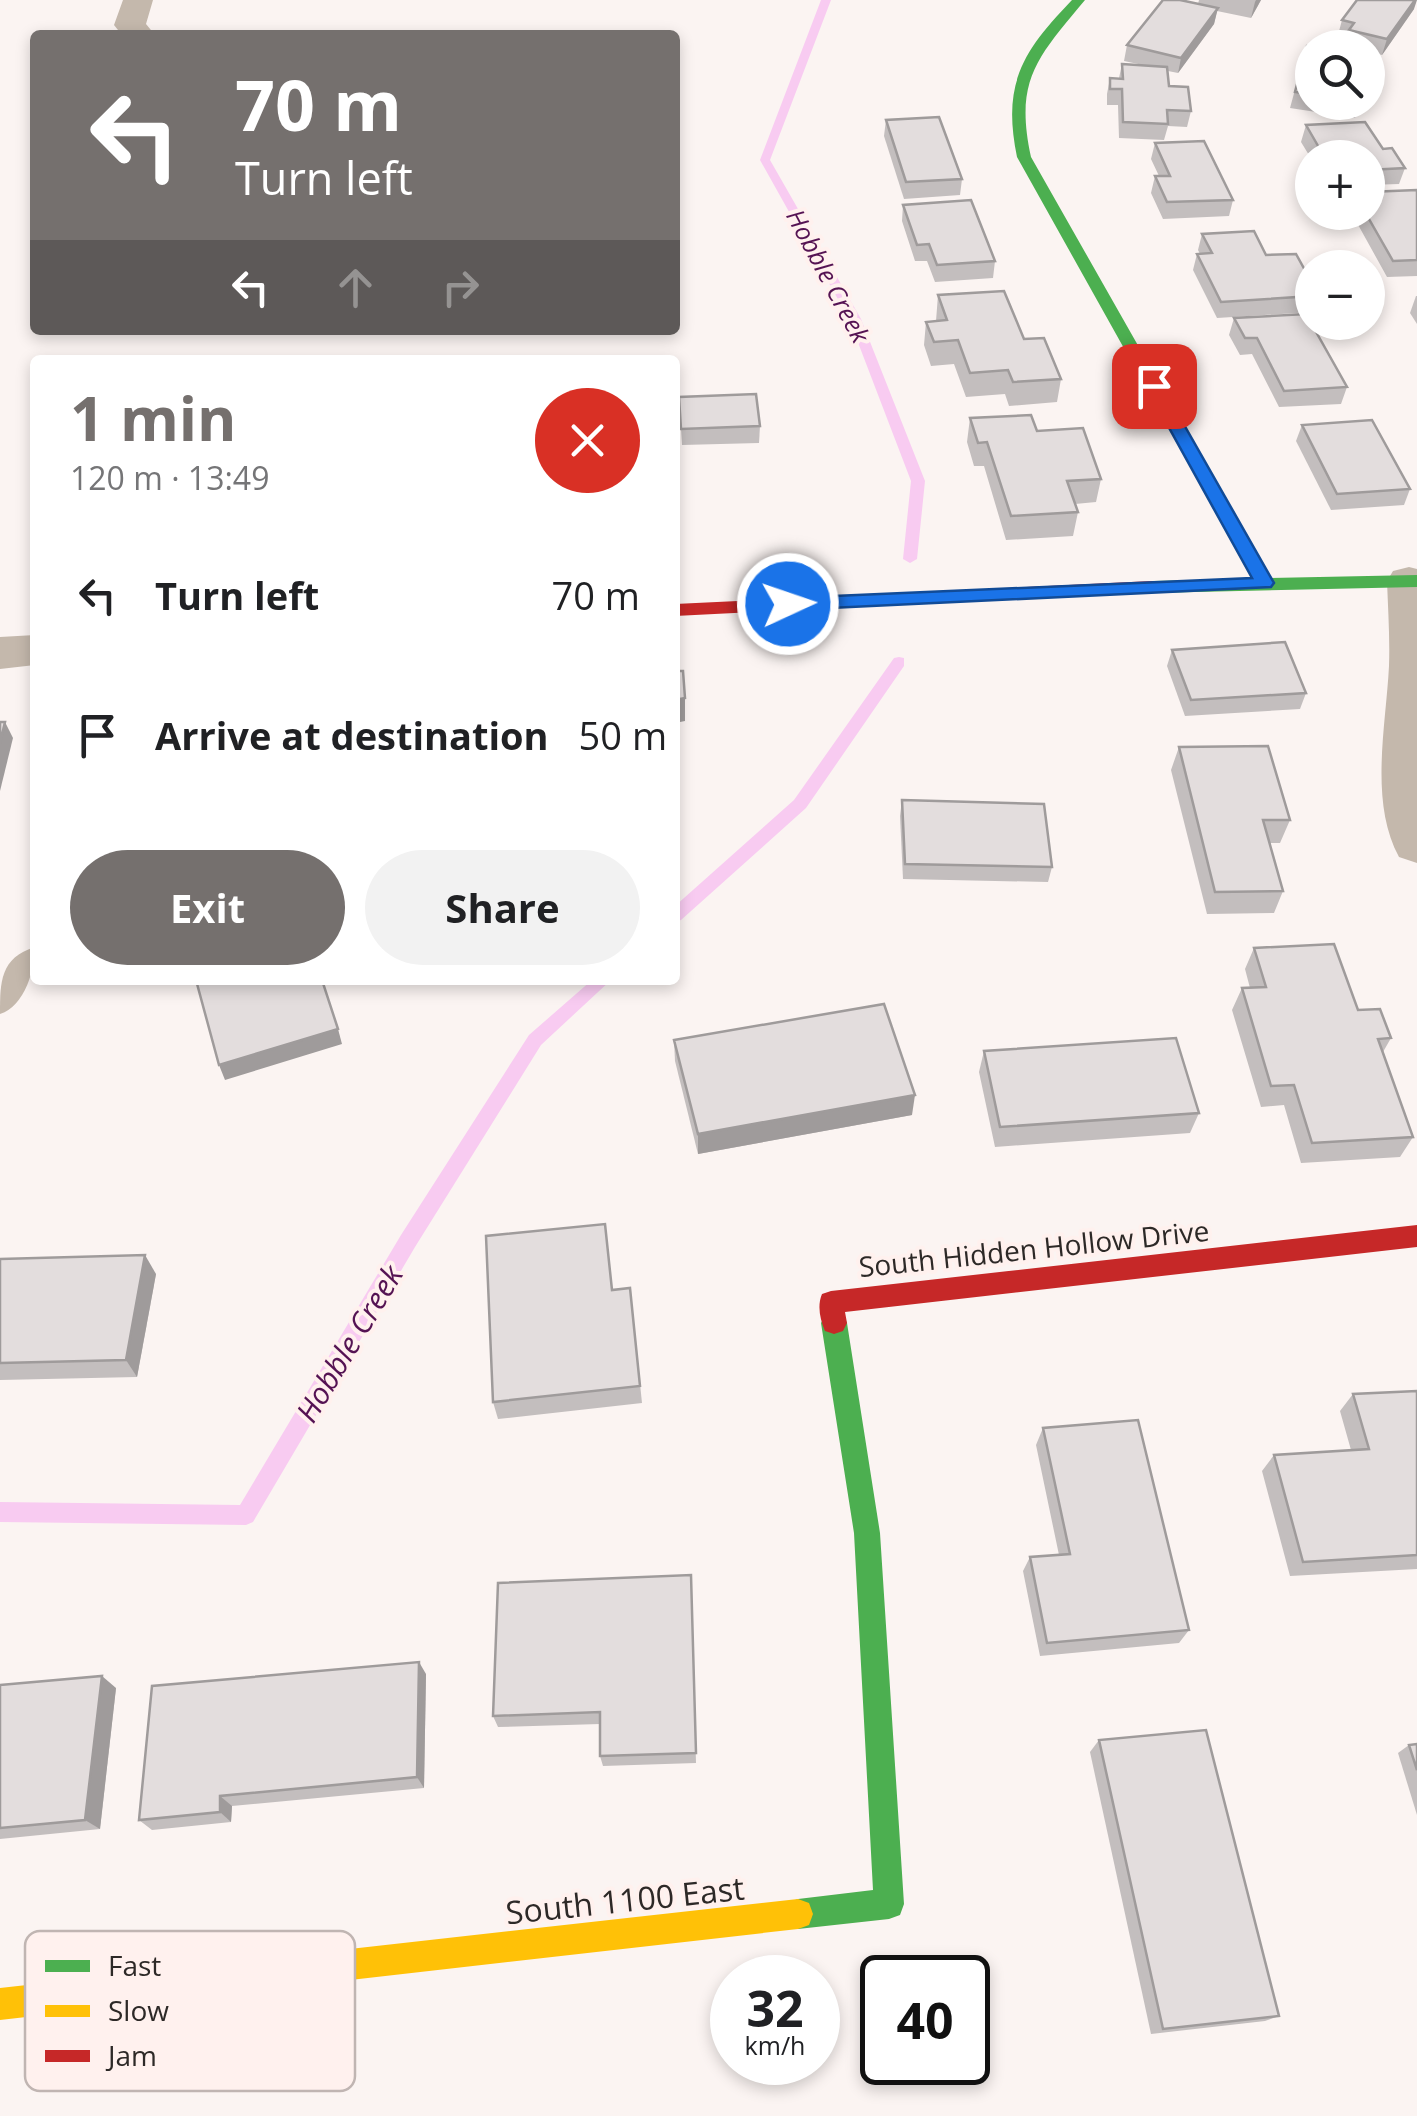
<!DOCTYPE html>
<html lang="en">
<head>
<meta charset="utf-8">
<style>
	:root { --surface:#fff; --page:#f2f2f2; --text:#202124; --muted:#757577; --accent:#75706e }
	body { margin:0; font-family:"Open Sans",sans-serif; background:var(--page); color:var(--text); height:100vh; display:flex; flex-direction:column; font-size:38px; white-space:nowrap }
	* { box-sizing:border-box; margin:0 }
	p { font-size:32px; color:var(--muted) }
	.icon { flex:none; width:55px; height:55px; fill:none; stroke:currentColor; stroke-width:2; stroke-linecap:round; stroke-linejoin:round }
	.map { position:relative; flex:1; overflow:hidden }
	.drawer { position:absolute; left:30px; top:355px; width:650px; height:630px; display:flex; flex-direction:column; background:var(--surface); border-radius:10px; box-shadow:0 5px 15px #0003 }
	.drawer>* { flex:none }
	.hud { position:absolute; left:30px; top:30px; width:650px; height:305px; border-radius:10px; box-shadow:0 5px 15px #0003; background:#75706e; color:#fff; overflow:hidden }
	.controls { position:absolute; left:1295px; top:30px; display:grid; gap:20px }
	.controls a { display:grid; place-items:center; width:90px; height:90px; border-radius:50%; background:var(--surface); box-shadow:0 5px 15px #0003; font-size:50px }
	.speed { position:absolute; left:710px; top:1955px; display:flex; gap:20px; font-size:50px; font-weight:700; text-align:center }
	.speed>* { display:grid; place-content:center; width:130px; height:130px; border-radius:50%; background:var(--surface); box-shadow:0 5px 15px #0003; line-height:1 }
	.speed small { font-size:25px; font-weight:400 }
	.speed .limit { border:5px solid #111; border-radius:15px; background:#fff; color:#111 }
	.pin { position:absolute; display:grid; place-items:center; width:85px; height:85px; color:#fff; margin:-42px; border-radius:20px; box-shadow:0 5px 15px #0006 }
	.me { position:absolute; width:110px; margin:-55px; rotate:87deg; stroke-linejoin:round; filter:drop-shadow(0 0 8px #0008) }
	.turn { display:flex; align-items:center; gap:35px; height:210px; padding:0 40px; font-size:45px }
	.turn .icon { width:130px; height:130px; stroke-width:2.5 }
	.turn b { display:block; font-size:70px; line-height:85px }
	.lanes { display:flex; align-items:center; height:95px; padding:0 40px; background:#0003; justify-content:center; gap:50px; direction:ltr }
	.lanes .off { opacity:.35 }
	.round { display:grid; place-items:center; flex:none; width:105px; height:105px; border-radius:52px; background:var(--page) }
	.headline { display:flex; align-items:center; justify-content:space-between; height:170px; padding:0 40px }
	h1 { font-size:60px; font-weight:700; line-height:75px; color:var(--accent) }
	.cta { display:flex; gap:20px; margin-top:auto; padding:20px 40px }
	.cta a { flex:1; height:115px; border-radius:60px; background:var(--accent); color:#fff; font-size:40px; font-weight:700; line-height:115px; text-align:center }
	.cta a+a { background:var(--page); color:var(--text) }
	ul { padding:0; list-style:none }
	li { display:flex; align-items:center; gap:30px; height:140px; padding:0 40px }
	li div { flex:1 }
	li b { display:block; font-size:38px }
	li em { font-style:normal }
	.map>svg:first-child { display:block }
	.lines { fill:none; stroke-linecap:round; stroke-linejoin:round }
	.stream { fill:#f8cbf1; fill-rule:evenodd }
	.lane { fill:#c4b8ac; fill-rule:evenodd }
	.street { fill:#c4b8ac; fill-rule:evenodd }
	.fast { fill:#4caf50; fill-rule:evenodd }
	.slow { fill:#ffc107; fill-rule:evenodd }
	.jam { fill:#c62828; fill-rule:evenodd }
	.wall { fill:#c3bebe }
	.shaded-wall { fill:#9f9b9b }
	.building { fill:#e3dddd; stroke:#9f9b9b; stroke-width:2.5 }
	.route { fill:#1a73e8; stroke:#114b97; stroke-width:2.5 }
	.labels { text-anchor:middle; stroke-width:8; stroke-linejoin:round; paint-order:stroke }
	.far-water-label { font-size:25px; font-style:italic; fill:#551353; stroke:#fff1ee }
	.street-label { font-size:28px; fill:#2d2927; stroke:#fff1ee }
	.water-label { font-size:30px; font-style:italic; fill:#551353; stroke:#fff1ee }
	.near-street-label { font-size:32px; fill:#2d2927; stroke:#fff1ee }
	.key { fill:#fff1ee; stroke:#c0b5b2; stroke-width:2.5 }
	.key-label { font-size:28px; fill:#2d2927 }
</style>
</head>
<body>
<div class="map">
<svg width="1417" height="2116" viewBox="0 0 1417 2116">
	<rect width="100%" height="100%" fill="#fbf4f2"/>
	<g class="lines">
		<g class="stream">
			<polygon points="821,0 831,0 770,160 861,319 925,481 917,559 910,563 903,559 911,481 849,319 760,160"/>
			<polygon points="899,657 904,658 904,666 806,808 681,920 675,922 675,906 794,800 894,658"/>
			<polygon points="592,980 611,980 541,1045 415,1247 253,1522 246,1525 0,1522 0,1502 240,1505 401,1235 529,1035"/>
		</g>
		<path class="lane" d="M35 947C35 969 25 1006 0 1014 0 982 0 958 35 947Z"/>
		<g class="street">
			<polygon points="123,0 153,0 146,24 155,35 122,35 114,25"/>
			<path d="M1409 567 1417 569V863L1399 857C1369 802 1386 726 1389 666 1390 638 1388 609 1387 581L1393 571Z"/>
			<polygon points="35,635 35,665 0,669 0,637"/>
		</g>
		<g class="fast">
			<path d="M1072 0H1085C1038 57 1014 79 1031 157L1270 578 1417 575V587L1152 593 1143 587 1152 581 1253 579 1017 157C1002 84 1022 52 1072 0Z"/>
			<polygon points="834,1312 843,1315 847,1323 880,1533 904,1904 900,1915 889,1919 798,1929 787,1925 783,1914 787,1903 798,1899 873,1890 854,1533 821,1323 825,1315"/>
		</g>
		<polygon class="slow" points="798,1899 809,1903 813,1914 809,1925 798,1929 0,2020 0,1988"/>
		<g class="jam">
			<polygon points="1152,581 1158,583 1158,591 675,616 675,604"/>
			<path d="M1417 1225V1247L845 1312 847 1323 843 1331 834 1334 825 1331C820 1319 817 1306 822 1294L831 1291Z"/>
		</g>
	</g>
	<g class="wall">
		<polygon points="1199,0 1261,0 1251,18 1217,11 1214,24 1178,73 1168,71 1169,86 1191,111 1187,127 1168,126 1164,140 1119,138 1118,105 1107,105 1107,94 1110,78 1119,78 1122,64 1143,65 1124,61 1127,45 1198,4"/>
		<polygon points="1414,9 1382,55 1371,52 1368,69 1368,48 1344,46 1346,37 1338,35 1342,20"/>
		<polygon points="1307,46 1312,48 1312,102 1360,102 1355,118 1290,108"/>
		<polygon points="886,120 962,179 960,195 904,199 884,136"/>
		<polygon points="1306,125 1383,149 1405,168 1399,184 1368,185 1368,158 1312,158 1312,160 1301,142"/>
		<polygon points="1155,143 1233,200 1229,216 1163,219 1151,193 1155,176 1159,176 1151,159"/>
		<polygon points="1417,190 1417,276 1387,277 1351,212 1368,212"/>
		<polygon points="903,205 995,261 993,278 935,282 927,261 915,261 902,221"/>
		<polygon points="1202,234 1266,255 1312,283 1312,312 1217,318 1193,270 1197,254 1200,254 1198,250"/>
		<polygon points="938,295 1024,339 1061,379 1057,402 1009,406 1005,394 966,397 954,364 931,366 924,345 926,322 936,321"/>
		<polygon points="1416,296 1417,296 1417,324 1410,313"/>
		<polygon points="1234,318 1347,387 1341,404 1279,407 1252,354 1240,355 1229,335"/>
		<polygon points="679,397 760,426 759,443 682,445"/>
		<polygon points="970,418 1037,431 1101,479 1096,502 1075,504 1078,512 1073,536 1006,540 984,466 974,466 967,442"/>
		<polygon points="1302,425 1410,489 1404,505 1331,510 1296,441"/>
		<polygon points="1172,650 1306,693 1300,709 1185,716 1167,666"/>
		<polygon points="1179,747 1290,820 1280,843 1269,843 1283,891 1274,913 1207,914 1171,770"/>
		<polygon points="902,800 1052,867 1048,882 903,879 900,816"/>
		<polygon points="1254,948 1358,1010 1391,1038 1383,1052 1413,1137 1400,1157 1301,1163 1284,1105 1261,1107 1232,1010 1242,988 1250,988 1245,969"/>
		<polygon points="674,1040 912,1115 698,1154 675,1061"/>
		<polygon points="984,1051 1199,1113 1190,1133 995,1147 979,1072"/>
		<polygon points="0,1259 156,1274 137,1377 0,1380"/>
		<polygon points="630,1288 642,1403 498,1419 493,1402 612,1290"/>
		<polygon points="1417,1391 1417,1569 1290,1576 1262,1471 1274,1455 1351,1450 1340,1411 1353,1394"/>
		<polygon points="1043,1428 1189,1630 1179,1643 1040,1656 1023,1571 1030,1557 1059,1555 1036,1445"/>
		<polygon points="691,1575 696,1763 603,1766 600,1756 600,1724 498,1727 493,1716"/>
		<polygon points="426,1674 424,1788 232,1806 231,1822 152,1830 139,1820"/>
		<polygon points="0,1685 116,1688 100,1829 0,1839"/>
		<polygon points="1099,1740 1279,2016 1265,2021 1151,2034 1090,1752"/>
		<polygon points="1417,1744 1417,1815 1398,1753 1409,1745"/>
	</g>
	<g class="shaded-wall">
		<polygon points="1256,0 1261,0 1251,18 1255,2"/>
		<polygon points="1415,0 1417,0 1414,9 1382,55 1387,39"/>
		<polygon points="1218,8 1214,24 1178,73 1181,58"/>
		<polygon points="685,698 685,721 675,723 675,700"/>
		<polygon points="5,722 13,738 0,791 0,743"/>
		<polygon points="338,1029 342,1044 225,1080 219,1065"/>
		<polygon points="915,1095 912,1115 698,1154 698,1134"/>
		<polygon points="145,1255 156,1274 137,1377 126,1360"/>
		<polygon points="419,1662 426,1674 424,1788 417,1777"/>
		<polygon points="102,1676 116,1688 100,1829 85,1820"/>
		<polygon points="220,1796 232,1806 231,1822 220,1812"/>
	</g>
	<g class="building">
		<polygon points="1163,0 1180,0 1218,8 1181,58 1127,45"/>
		<polygon points="1357,0 1415,0 1387,39 1349,30 1354,23 1342,20"/>
		<polygon points="1307,46 1324,48 1312,48 1312,94 1295,92"/>
		<polygon points="1368,50 1371,51 1368,69"/>
		<polygon points="1122,64 1167,67 1169,86 1188,87 1191,111 1167,110 1168,124 1123,122 1122,89 1110,89 1110,78 1123,79"/>
		<polygon points="939,117 962,179 906,182 886,120"/>
		<polygon points="1365,122 1383,149 1392,148 1405,168 1368,170 1368,158 1325,158 1306,125"/>
		<polygon points="1204,141 1233,200 1167,202 1155,176 1170,176 1155,143"/>
		<polygon points="1417,190 1417,260 1393,261 1365,212 1368,212 1368,192"/>
		<polygon points="971,200 995,261 937,265 929,244 917,245 903,205"/>
		<polygon points="1254,231 1266,255 1296,254 1312,283 1312,296 1221,302 1197,254 1212,253 1202,234"/>
		<polygon points="1004,291 1024,339 1044,338 1061,379 1013,382 1008,370 970,373 958,340 934,342 926,322 947,320 938,295"/>
		<polygon points="1306,314 1347,387 1284,391 1257,338 1245,338 1234,318"/>
		<polygon points="756,394 760,426 681,429 679,397"/>
		<polygon points="1031,415 1037,431 1083,428 1101,479 1067,481 1078,512 1011,516 987,442 978,443 970,418"/>
		<polygon points="1372,420 1410,489 1337,494 1302,425"/>
		<polygon points="1285,642 1306,693 1191,700 1172,650"/>
		<polygon points="675,671 683,671 685,698 675,700"/>
		<polygon points="0,722 5,722 0,743"/>
		<polygon points="1268,746 1290,820 1263,820 1283,891 1215,892 1179,747"/>
		<polygon points="902,800 1044,804 1052,867 905,864"/>
		<polygon points="1334,944 1358,1010 1380,1009 1391,1038 1378,1039 1413,1137 1312,1143 1294,1085 1271,1086 1242,988 1266,987 1254,948"/>
		<polygon points="196,980 322,980 338,1029 219,1065"/>
		<polygon points="884,1004 915,1095 698,1134 674,1040"/>
		<polygon points="1176,1038 1199,1113 1000,1127 984,1051"/>
		<polygon points="605,1224 612,1290 630,1288 640,1386 493,1402 486,1236"/>
		<polygon points="145,1255 126,1360 0,1363 0,1259"/>
		<polygon points="1417,1391 1417,1555 1303,1562 1274,1455 1369,1449 1353,1394"/>
		<polygon points="1138,1420 1189,1630 1047,1643 1030,1557 1070,1554 1043,1428"/>
		<polygon points="691,1575 696,1753 600,1756 600,1712 493,1716 498,1583"/>
		<polygon points="419,1662 417,1777 220,1796 220,1812 139,1820 152,1686"/>
		<polygon points="102,1676 85,1820 0,1828 0,1685"/>
		<polygon points="1206,1730 1279,2016 1163,2029 1099,1740"/>
		<polygon points="1417,1744 1417,1770 1409,1745"/>
	</g>
	<polygon class="route" points="1148,383 1162,386 1274,583 1271,587 788,610 779,604 788,598 1252,578 1146,386"/>
	<g class="labels">
		<g class="far-water-label">
			<text transform="translate(828 276) rotate(62)" y="9">Hobble Creek</text>
		</g>
		<g class="street-label">
			<text transform="translate(1034 1249) rotate(-6)" y="10">South Hidden Hollow Drive</text>
		</g>
		<g class="water-label">
			<text transform="translate(350 1344) rotate(-59)" y="10">Hobble Creek</text>
		</g>
		<g class="near-street-label">
			<text transform="translate(625 1901) rotate(-6)" y="11">South 1100 East</text>
		</g>
	</g>
	<rect x="25" y="1931" width="330" height="160" rx="15" class="key"/>
	<rect x="45" y="1960" width="45" height="12" fill="#4caf50"/>
	<rect x="45" y="2005" width="45" height="12" fill="#ffc107"/>
	<rect x="45" y="2050" width="45" height="12" fill="#c62828"/>
	<g class="key-label">
		<text x="108" y="1976">Fast</text>
		<text x="108" y="2021">Slow</text>
		<text x="108" y="2066">Jam</text>
	</g>
</svg>
<div class="controls">
<a><svg class="icon" aria-label="search" viewBox="0 0 24 24"><circle cx="10" cy="10" r="6"/><path d="M15 15l6 6"/></svg></a>
<a>+</a>
<a>−</a>
</div>
<div class="speed"><div>32<small>km/h</small></div><div class="limit">40</div></div>
<div class="pin" style="left:1154px;top:386px;background:#d93025"><svg class="icon" aria-label="arrive" viewBox="0 0 24 24"><path d="M6 21V4h12l-3 4 3 4H6"/></svg></div>
<svg class="me" style="left:788px;top:604px" viewBox="-20 -20 40 40"><circle r="17" fill="#1a73e8" stroke="#fff" stroke-width="3"/><path d="M0-11L8 9 0 5-8 9z" fill="#fff"/></svg>
<div class="hud">
<div class="turn"><svg class="icon" aria-label="left" viewBox="0 0 24 24"><path d="M17 20v-9H6M10 6l-5 5 5 5"/></svg><div><b>70 m</b>Turn left</div></div>
<div class="lanes"><svg class="icon" aria-label="left" viewBox="0 0 24 24"><path d="M17 20v-9H6M10 6l-5 5 5 5"/></svg><svg class="icon off" aria-label="ahead" viewBox="0 0 24 24"><path d="M12 20V5M6 11l6-6 6 6"/></svg><svg class="icon off" aria-label="right" viewBox="0 0 24 24"><path d="M7 20v-9h11M14 6l5 5-5 5"/></svg></div>
</div>
<section class="drawer">
<div class="headline"><div><h1>1 min</h1><p>120 m · 13:49</p></div><a class="round" style="background:#d93025;color:#fff"><svg class="icon" aria-label="close" viewBox="0 0 24 24"><path d="M6 6l12 12M18 6L6 18"/></svg></a></div>
<ul>
<li><svg class="icon" aria-label="left" viewBox="0 0 24 24"><path d="M17 20v-9H6M10 6l-5 5 5 5"/></svg><div><b>Turn left</b></div><em>70 m</em></li>
<li><svg class="icon" aria-label="arrive" viewBox="0 0 24 24"><path d="M6 21V4h12l-3 4 3 4H6"/></svg><div><b>Arrive at destination</b></div><em>50 m</em></li>
</ul>
<div class="cta"><a>Exit</a><a>Share</a></div>
</section>
</div>
</body>
</html>
